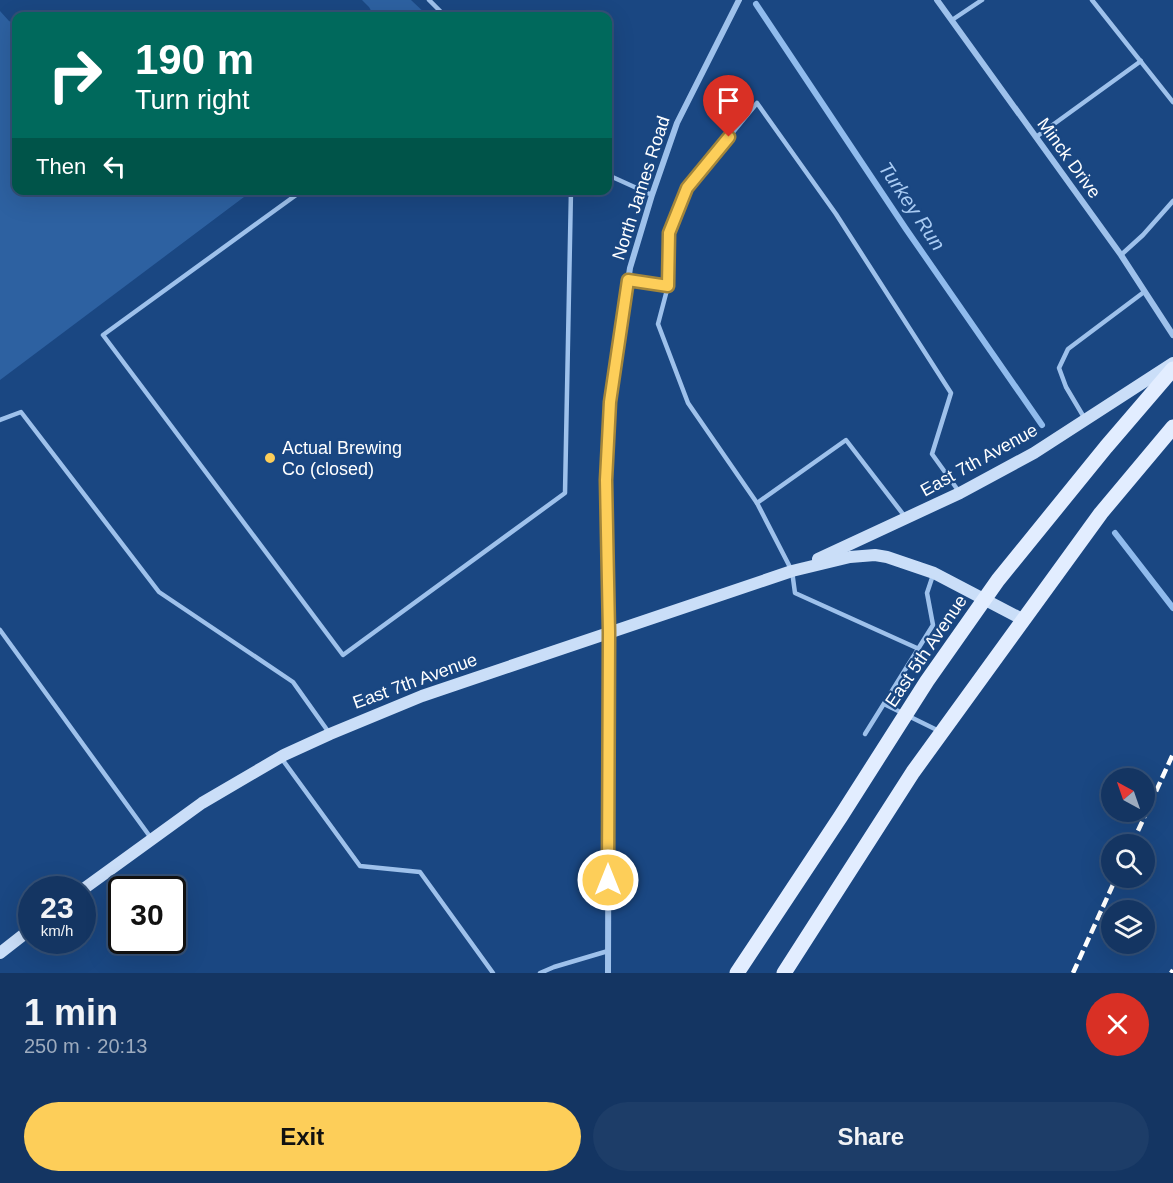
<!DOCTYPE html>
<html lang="en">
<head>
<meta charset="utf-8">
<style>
	:root { --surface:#143562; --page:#1d3d68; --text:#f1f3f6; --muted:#9dabbe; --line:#335077; --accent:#fdce59 }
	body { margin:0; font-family:Helvetica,sans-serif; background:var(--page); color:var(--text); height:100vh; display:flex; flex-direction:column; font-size:22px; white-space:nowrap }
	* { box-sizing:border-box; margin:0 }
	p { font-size:20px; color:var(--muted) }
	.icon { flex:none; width:33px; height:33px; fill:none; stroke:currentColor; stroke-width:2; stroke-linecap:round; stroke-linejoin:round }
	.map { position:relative; height:973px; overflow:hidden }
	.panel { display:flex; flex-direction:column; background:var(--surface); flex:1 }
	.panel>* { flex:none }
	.guide { position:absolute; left:12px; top:12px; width:600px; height:183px; border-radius:12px; box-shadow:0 6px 24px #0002,0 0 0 2px var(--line); background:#00695c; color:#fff; overflow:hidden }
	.needle { width:39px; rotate:320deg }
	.buttons { position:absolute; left:1101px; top:768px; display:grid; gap:12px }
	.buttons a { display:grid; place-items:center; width:54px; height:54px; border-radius:50%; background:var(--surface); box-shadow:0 6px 24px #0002,0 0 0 2px var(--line); font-size:30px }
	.speed { position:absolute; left:18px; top:876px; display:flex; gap:12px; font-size:30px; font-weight:700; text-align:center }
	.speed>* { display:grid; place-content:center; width:78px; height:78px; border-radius:50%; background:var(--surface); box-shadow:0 6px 24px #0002,0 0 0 2px var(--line); line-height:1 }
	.speed small { font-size:15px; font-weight:400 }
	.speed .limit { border:3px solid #111; border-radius:9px; background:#fff; color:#111 }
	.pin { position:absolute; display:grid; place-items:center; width:51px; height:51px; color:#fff; margin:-62px -26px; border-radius:50% 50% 50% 0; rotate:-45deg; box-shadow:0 0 6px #0007 }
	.pin .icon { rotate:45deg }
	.me { position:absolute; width:66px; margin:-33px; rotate:0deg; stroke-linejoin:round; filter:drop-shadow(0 0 4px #0008) }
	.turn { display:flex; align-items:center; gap:21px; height:126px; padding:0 24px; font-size:27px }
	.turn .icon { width:78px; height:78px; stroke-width:2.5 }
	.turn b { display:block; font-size:42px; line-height:51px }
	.then { display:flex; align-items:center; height:57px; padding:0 24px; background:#0003; gap:12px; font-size:22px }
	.round { display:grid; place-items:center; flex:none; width:63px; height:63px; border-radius:32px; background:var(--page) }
	.overview { display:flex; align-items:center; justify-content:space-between; height:102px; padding:0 24px }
	h1 { font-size:36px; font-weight:700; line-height:45px }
	.primary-button { display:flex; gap:12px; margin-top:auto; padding:12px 24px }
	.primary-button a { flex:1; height:69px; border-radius:36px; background:var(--accent); color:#111; font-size:24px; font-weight:700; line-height:69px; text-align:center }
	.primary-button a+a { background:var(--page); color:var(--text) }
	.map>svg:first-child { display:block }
	.green { fill:#2d61a1 }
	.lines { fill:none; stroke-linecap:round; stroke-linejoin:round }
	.stream { stroke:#90bbed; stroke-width:6 }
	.lane { stroke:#9ec1eb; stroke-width:4.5 }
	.street { stroke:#9ec1eb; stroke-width:6 }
	.secondary { stroke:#cadef8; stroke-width:12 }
	.primary { stroke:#e2edff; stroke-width:15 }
	.rail { stroke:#fff; stroke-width:4.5; stroke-dasharray:10 4.5; stroke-linecap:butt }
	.route-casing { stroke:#a4863a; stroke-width:15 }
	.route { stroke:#fdce59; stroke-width:10 }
	.poi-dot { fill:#fdce59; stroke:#1a4782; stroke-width:2 }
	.labels { text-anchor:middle; stroke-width:4.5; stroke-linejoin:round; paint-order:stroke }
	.street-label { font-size:18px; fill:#fff; stroke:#1a4782 }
	.poi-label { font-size:18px; fill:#fff; stroke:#1a4782; text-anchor:start }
	.water-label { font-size:20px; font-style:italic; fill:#a9cbf3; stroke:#1a4782 }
</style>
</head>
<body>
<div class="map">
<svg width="1173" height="973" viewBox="0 0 1173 973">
	<rect width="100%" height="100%" fill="#1a4782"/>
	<g class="green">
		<polygon points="362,0 411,0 428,16 374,16 369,7"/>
		<polygon points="0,11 9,21 16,24 16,190 252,191 0,380"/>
	</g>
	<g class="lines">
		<g class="stream">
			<polyline points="756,4 906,229 1042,425"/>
			<polyline points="1115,533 1173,608"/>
		</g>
		<g class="lane">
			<polyline points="429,0 445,16"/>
			<polyline points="1092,0 1173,102"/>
			<polyline points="952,20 982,0"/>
			<polyline points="1036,137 1141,61"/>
			<polyline points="608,175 652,195"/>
			<polyline points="303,190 103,335 343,655 565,493 571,190"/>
			<polyline points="1121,255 1143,235 1173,201"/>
			<polyline points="628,280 668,286"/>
			<polyline points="1085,419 1066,387 1059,368 1068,349 1144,292"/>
			<polyline points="0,420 21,412 159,592 293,682 330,734"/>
			<polyline points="757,503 846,440 906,518"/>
			<polyline points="0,630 151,838"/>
			<polyline points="919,649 795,593 792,571 757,503 688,403 658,324 668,286 669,233 687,188 757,103 836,214 951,393 932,454 960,493"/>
			<polyline points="884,704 939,731"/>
			<polyline points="865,734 933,625 927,593 933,575"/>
			<polyline points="282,759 360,866 420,872 493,973"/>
			<polyline points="540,973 554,967 608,951"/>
		</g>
		<g class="street">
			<polyline points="937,0 1121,255 1173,335"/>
			<polyline points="608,973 609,632 606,480 610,402 630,268 652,195 677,123 739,0"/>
		</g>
		<g class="secondary">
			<polyline points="818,559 960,493 1034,453 1173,363"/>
			<polyline points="82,890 202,803 284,755 330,734 422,696 792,571 850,557 875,555 887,557 934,573 1022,619"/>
			<polyline points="0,953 32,928"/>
		</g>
		<g class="primary">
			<polyline points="737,973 841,816 927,681 998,580 1106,447 1173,369"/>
			<polyline points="784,973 913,772 1101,513 1173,427"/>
		</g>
		<g class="rail">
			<polyline points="1132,844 1173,754"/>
			<polyline points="1073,973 1116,878"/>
			<polyline points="1171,973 1173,970"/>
		</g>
	</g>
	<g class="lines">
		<g class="route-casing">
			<polyline id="route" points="608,880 609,632 606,480 610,402 628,280 668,286 669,233 687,188 729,137"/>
		</g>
		<use href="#route" class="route"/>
	</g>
	<circle class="poi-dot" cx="270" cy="458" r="6"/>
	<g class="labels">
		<g class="street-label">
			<text transform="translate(1069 158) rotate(54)" y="6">Minck Drive</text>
			<text transform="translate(641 188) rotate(-72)" y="6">North James Road</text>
			<text transform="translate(979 460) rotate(-29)" y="6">East 7th Avenue</text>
			<text transform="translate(926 651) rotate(-56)" y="6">East 5th Avenue</text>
			<text transform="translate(415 681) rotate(-20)" y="6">East 7th Avenue</text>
		</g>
		<g class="poi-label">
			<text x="282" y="454">Actual Brewing<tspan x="282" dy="21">Co (closed)</tspan></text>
		</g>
		<g class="water-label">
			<text transform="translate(912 206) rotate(56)" y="7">Turkey Run</text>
		</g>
	</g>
</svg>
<div class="buttons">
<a><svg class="needle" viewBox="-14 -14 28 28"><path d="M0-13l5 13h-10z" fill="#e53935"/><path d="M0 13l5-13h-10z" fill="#9dabbe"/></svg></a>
<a><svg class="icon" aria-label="search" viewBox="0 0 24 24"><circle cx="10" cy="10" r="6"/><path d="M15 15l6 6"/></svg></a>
<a><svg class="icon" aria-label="layers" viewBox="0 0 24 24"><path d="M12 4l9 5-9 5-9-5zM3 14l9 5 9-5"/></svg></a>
</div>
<div class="speed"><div>23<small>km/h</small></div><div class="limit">30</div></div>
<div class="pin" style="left:729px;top:137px;background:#d93025"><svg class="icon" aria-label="arrive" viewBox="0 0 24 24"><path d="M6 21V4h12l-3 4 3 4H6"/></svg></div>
<svg class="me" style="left:608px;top:880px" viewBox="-20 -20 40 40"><circle r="17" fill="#fdce59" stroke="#fff" stroke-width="3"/><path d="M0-11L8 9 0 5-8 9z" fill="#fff"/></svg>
<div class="guide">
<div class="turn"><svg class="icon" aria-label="right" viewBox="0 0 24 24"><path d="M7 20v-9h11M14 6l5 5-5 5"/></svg><div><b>190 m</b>Turn right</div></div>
<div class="then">Then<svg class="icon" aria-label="left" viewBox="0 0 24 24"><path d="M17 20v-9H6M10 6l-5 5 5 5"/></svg></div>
</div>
</div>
<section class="panel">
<div class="overview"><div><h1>1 min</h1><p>250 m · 20:13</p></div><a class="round" style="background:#d93025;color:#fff"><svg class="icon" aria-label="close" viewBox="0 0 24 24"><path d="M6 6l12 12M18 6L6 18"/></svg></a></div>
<div class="primary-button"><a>Exit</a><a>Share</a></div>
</section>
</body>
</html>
